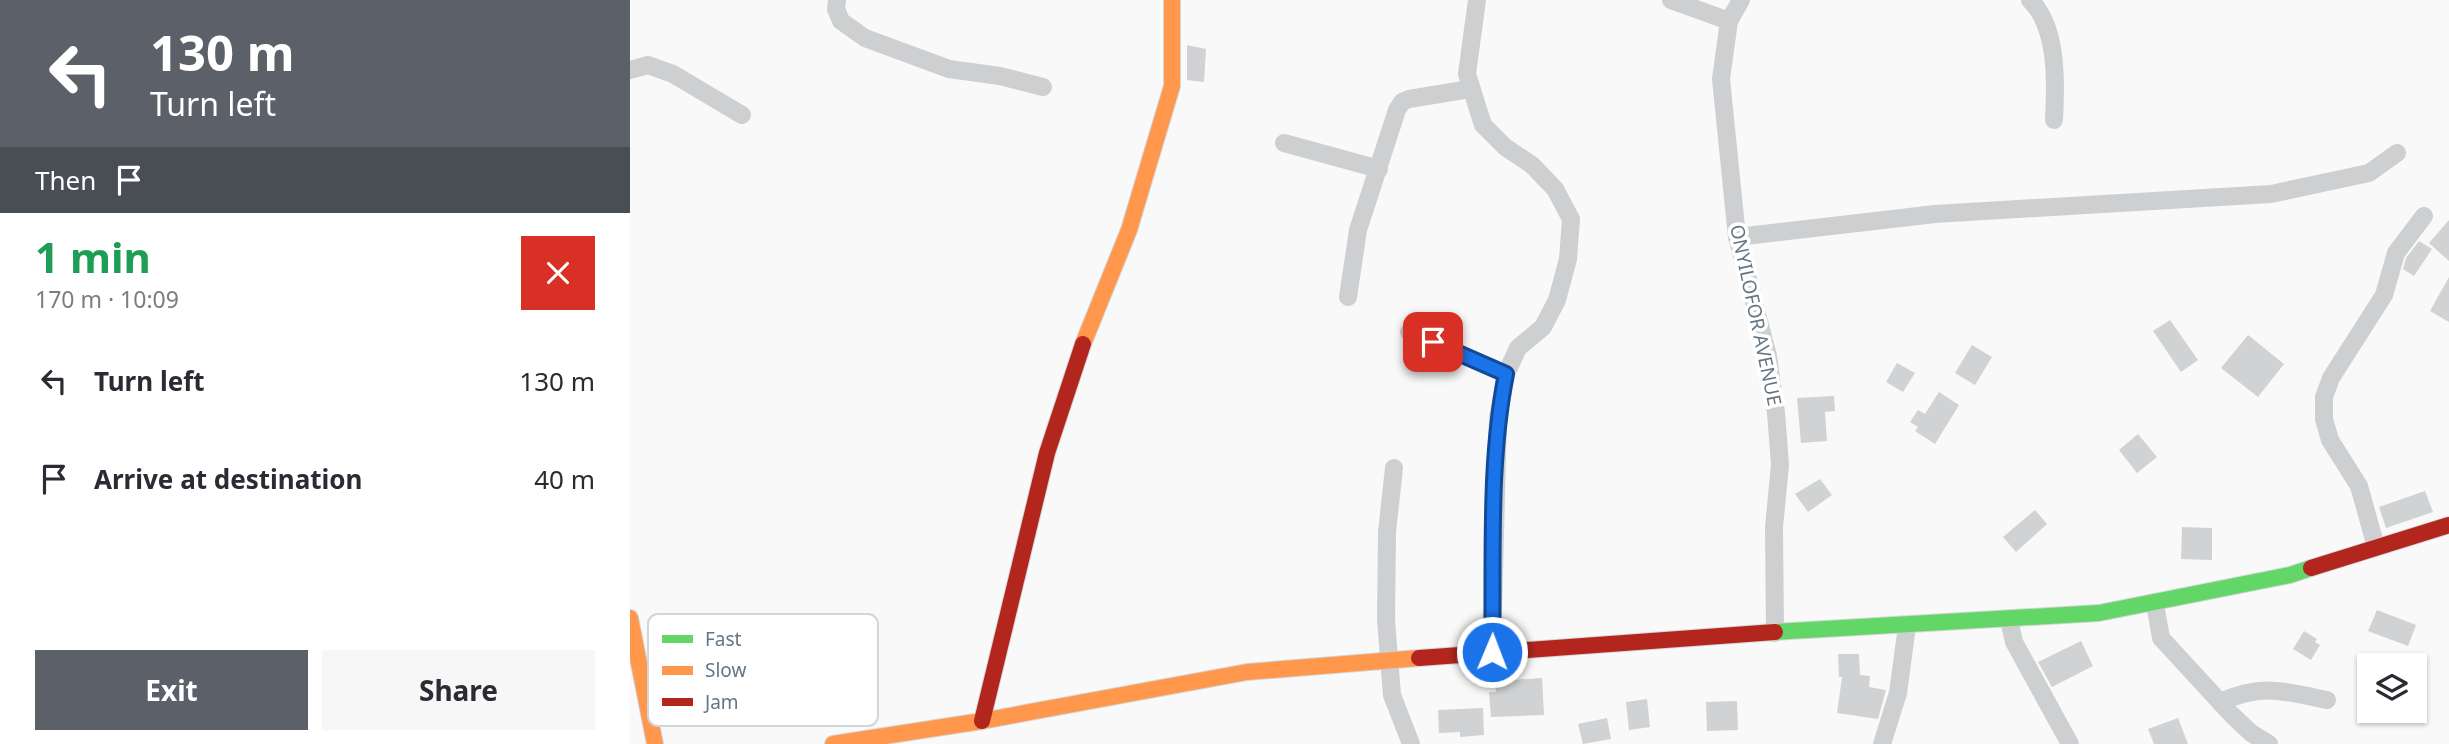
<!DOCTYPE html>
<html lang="en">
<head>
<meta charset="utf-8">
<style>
	:root { --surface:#fff; --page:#f7f7f7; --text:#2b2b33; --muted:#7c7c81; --accent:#5c6169 }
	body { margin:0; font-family:"Noto Sans",sans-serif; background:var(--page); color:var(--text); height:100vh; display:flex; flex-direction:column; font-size:26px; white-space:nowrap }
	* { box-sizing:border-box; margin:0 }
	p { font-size:23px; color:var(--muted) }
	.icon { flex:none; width:38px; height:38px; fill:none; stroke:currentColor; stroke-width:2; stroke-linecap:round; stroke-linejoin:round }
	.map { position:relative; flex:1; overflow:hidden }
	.panel { display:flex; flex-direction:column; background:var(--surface); width:630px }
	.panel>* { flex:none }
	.guide { background:#5c6169; color:#fff; overflow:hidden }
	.controls { position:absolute; left:1727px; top:653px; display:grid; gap:14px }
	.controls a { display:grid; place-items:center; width:70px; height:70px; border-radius:0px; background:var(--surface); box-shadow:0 2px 5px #0004; font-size:35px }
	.pin { position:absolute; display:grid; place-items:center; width:60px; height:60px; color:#fff; margin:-30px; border-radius:14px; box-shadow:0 4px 10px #0006 }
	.me { position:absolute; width:77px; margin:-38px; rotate:1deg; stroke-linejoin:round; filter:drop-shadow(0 0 5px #0008) }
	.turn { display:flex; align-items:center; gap:24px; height:147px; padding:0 35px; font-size:32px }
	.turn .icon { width:91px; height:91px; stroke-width:2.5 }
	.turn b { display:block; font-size:49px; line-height:60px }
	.then { display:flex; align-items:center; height:66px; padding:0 35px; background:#0003; gap:14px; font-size:26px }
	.round { display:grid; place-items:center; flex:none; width:74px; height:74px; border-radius:0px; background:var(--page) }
	.head { display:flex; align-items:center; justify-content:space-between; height:119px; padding:0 35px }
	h1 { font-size:42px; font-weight:700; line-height:52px; color:#1e9e55 }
	.cta { display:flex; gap:14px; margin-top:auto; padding:14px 35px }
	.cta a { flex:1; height:80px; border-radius:0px; background:var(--accent); color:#fff; font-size:28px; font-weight:700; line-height:80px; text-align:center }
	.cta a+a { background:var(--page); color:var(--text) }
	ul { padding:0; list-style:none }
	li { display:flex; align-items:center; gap:21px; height:98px; padding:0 35px }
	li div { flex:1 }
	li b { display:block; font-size:26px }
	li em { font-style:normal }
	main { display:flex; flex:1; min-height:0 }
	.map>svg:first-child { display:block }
	.building { fill:#d0d2d3 }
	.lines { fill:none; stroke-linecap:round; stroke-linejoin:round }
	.fast-casing { stroke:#d5d6d7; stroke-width:18 }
	.slow-casing { stroke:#d5d6d7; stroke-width:18 }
	.jam-casing { stroke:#d5d6d7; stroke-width:18 }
	.street { stroke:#cecfd0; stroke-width:18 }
	.fast { stroke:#63d668; stroke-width:16 }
	.slow { stroke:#ff974d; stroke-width:16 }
	.jam { stroke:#b3261e; stroke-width:16 }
	.route-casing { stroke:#114b97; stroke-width:18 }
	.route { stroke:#1a73e8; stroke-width:12 }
	.labels { text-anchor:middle; stroke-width:7; stroke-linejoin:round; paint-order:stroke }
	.street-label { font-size:19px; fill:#657683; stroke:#fff }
	.key { fill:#fff; stroke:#d1d6da; stroke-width:2 }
	.key-label { font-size:19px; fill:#657683 }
</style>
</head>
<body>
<main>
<section class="panel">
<div class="guide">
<div class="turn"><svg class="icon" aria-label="left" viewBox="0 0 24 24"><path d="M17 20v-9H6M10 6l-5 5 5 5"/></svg><div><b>130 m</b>Turn left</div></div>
<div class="then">Then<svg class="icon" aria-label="arrive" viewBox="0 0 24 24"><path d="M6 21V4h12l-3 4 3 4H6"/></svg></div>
</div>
<div class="head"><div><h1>1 min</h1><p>170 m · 10:09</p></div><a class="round" style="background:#d93025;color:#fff"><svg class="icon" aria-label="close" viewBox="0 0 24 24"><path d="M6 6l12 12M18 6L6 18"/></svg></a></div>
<ul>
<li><svg class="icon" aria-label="left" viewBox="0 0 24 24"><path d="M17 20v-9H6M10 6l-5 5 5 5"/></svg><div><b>Turn left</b></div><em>130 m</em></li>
<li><svg class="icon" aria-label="arrive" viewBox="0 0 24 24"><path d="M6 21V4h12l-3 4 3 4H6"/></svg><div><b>Arrive at destination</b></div><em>40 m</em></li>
</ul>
<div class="cta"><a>Exit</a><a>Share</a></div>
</section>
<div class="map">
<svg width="1819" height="744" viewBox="0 0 1819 744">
	<rect width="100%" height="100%" fill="#f9f9f9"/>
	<g class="building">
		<polygon points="557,45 576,49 574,82 557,80"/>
		<polygon points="1819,220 1819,261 1799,243"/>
		<polygon points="1789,241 1802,249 1784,276 1773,269 1776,258"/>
		<polygon points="1819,277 1819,322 1800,311"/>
		<polygon points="1540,320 1568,360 1551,372 1523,331"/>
		<polygon points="1618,335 1654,364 1628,397 1591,368"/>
		<polygon points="1342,345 1362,357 1345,385 1325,373"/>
		<polygon points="1267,363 1285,373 1273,392 1256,382"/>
		<polygon points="1309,392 1329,405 1305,444 1285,431 1288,427 1280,422 1288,410 1295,414"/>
		<polygon points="1204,396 1205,411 1195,412 1197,441 1171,443 1167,398"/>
		<polygon points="1508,434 1527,457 1507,473 1489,450"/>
		<polygon points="1190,479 1202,495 1178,512 1165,494"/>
		<polygon points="1795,491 1803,512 1756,528 1749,507"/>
		<polygon points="1405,510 1417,524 1386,552 1373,537"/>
		<polygon points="1552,527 1582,528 1582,560 1551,559"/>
		<polygon points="1747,610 1786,625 1778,646 1738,631"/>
		<polygon points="1674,631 1687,639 1685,642 1690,645 1681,660 1663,649"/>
		<polygon points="1451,641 1463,666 1422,687 1408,662"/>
		<polygon points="1208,654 1229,654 1230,675 1240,676 1239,687 1256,690 1248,719 1207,713 1212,677 1209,677"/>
		<polygon points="912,678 914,715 861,717 859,692 866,692 865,681"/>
		<polygon points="1017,699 1020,727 999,730 996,702"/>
		<polygon points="1107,701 1108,730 1077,731 1076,702"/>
		<polygon points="853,708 854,735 830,737 830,732 809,733 808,710"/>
		<polygon points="977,718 981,739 953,744 948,724"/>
		<polygon points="1548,718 1558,744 1524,744 1518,729"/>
	</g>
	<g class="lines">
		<g class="fast-casing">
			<polyline id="fast" points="1145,632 1469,613 1660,575 1681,568"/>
		</g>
		<g class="slow-casing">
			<g id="slow">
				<polyline points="453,344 499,230 542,86 542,0"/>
				<polyline points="0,618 25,744"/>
				<polyline points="203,744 352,721 617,672 789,658"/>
			</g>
		</g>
		<g class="jam-casing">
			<g id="jam">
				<polyline points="1681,568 1819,525"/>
				<polyline points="789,658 1145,632"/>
				<polyline points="352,721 417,453 453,344"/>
			</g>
		</g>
		<g class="street">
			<polyline points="207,0 206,9 211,21 235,38 319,69 370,76 413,87"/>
			<polyline points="847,0 837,74 853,125 875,147 902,165 925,189 941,219 938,259 927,300 913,327 888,348 876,374 868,417 862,652"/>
			<polyline points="1041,0 1099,21"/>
			<polyline points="1111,0 1099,21 1091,79 1107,237 1138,356 1146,413 1150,465 1144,527 1145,633"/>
			<path d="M1400 0C1428 27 1426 84 1424 120"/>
			<polyline points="0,70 18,65 43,74 112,115"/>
			<polyline points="654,143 749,169"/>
			<polyline points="1107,237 1305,214 1641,194 1739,173 1767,153"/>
			<polyline points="718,297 728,230 767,110 772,102 779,99 840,89"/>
			<polyline points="779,332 876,374"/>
			<polyline points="764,468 757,532 756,620 762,695 781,744"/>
			<polyline points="1746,547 1729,486 1700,440 1694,419 1694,397 1701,378 1754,295 1766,253 1794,216"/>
			<polyline points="1525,604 1531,638 1601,714 1621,733 1639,744"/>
			<polyline points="1379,620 1384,642 1440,744"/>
			<path d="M1590 702C1633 683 1653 691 1697 700"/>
			<polyline points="1252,744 1268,693 1277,626"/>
		</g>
		<use href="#fast" class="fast"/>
		<use href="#slow" class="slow"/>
		<use href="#jam" class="jam"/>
	</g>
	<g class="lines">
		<g class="route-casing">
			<path id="route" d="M803 342 876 374C858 465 864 560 862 652"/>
		</g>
		<use href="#route" class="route"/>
	</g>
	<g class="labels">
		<g class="street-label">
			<text transform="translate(1126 315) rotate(78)" y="7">ONYILOFOR AVENUE</text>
		</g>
	</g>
	<rect x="18" y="614" width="230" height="112" rx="10" class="key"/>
	<rect x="32" y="635" width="31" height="8" fill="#63d668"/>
	<rect x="32" y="666" width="31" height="9" fill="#ff974d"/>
	<rect x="32" y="698" width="31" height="8" fill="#b3261e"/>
	<g class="key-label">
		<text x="75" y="646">Fast</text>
		<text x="75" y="677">Slow</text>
		<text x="75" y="709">Jam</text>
	</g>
</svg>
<div class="controls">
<a><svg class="icon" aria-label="layers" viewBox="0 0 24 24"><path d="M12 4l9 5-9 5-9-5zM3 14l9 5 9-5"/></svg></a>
</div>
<div class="pin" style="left:803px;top:342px;background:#d93025"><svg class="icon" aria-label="arrive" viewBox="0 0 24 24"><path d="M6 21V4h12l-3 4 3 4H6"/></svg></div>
<svg class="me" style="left:862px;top:652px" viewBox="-20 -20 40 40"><circle r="17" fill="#1a73e8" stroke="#fff" stroke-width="3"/><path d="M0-11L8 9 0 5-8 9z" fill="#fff"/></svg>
</div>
</main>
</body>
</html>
